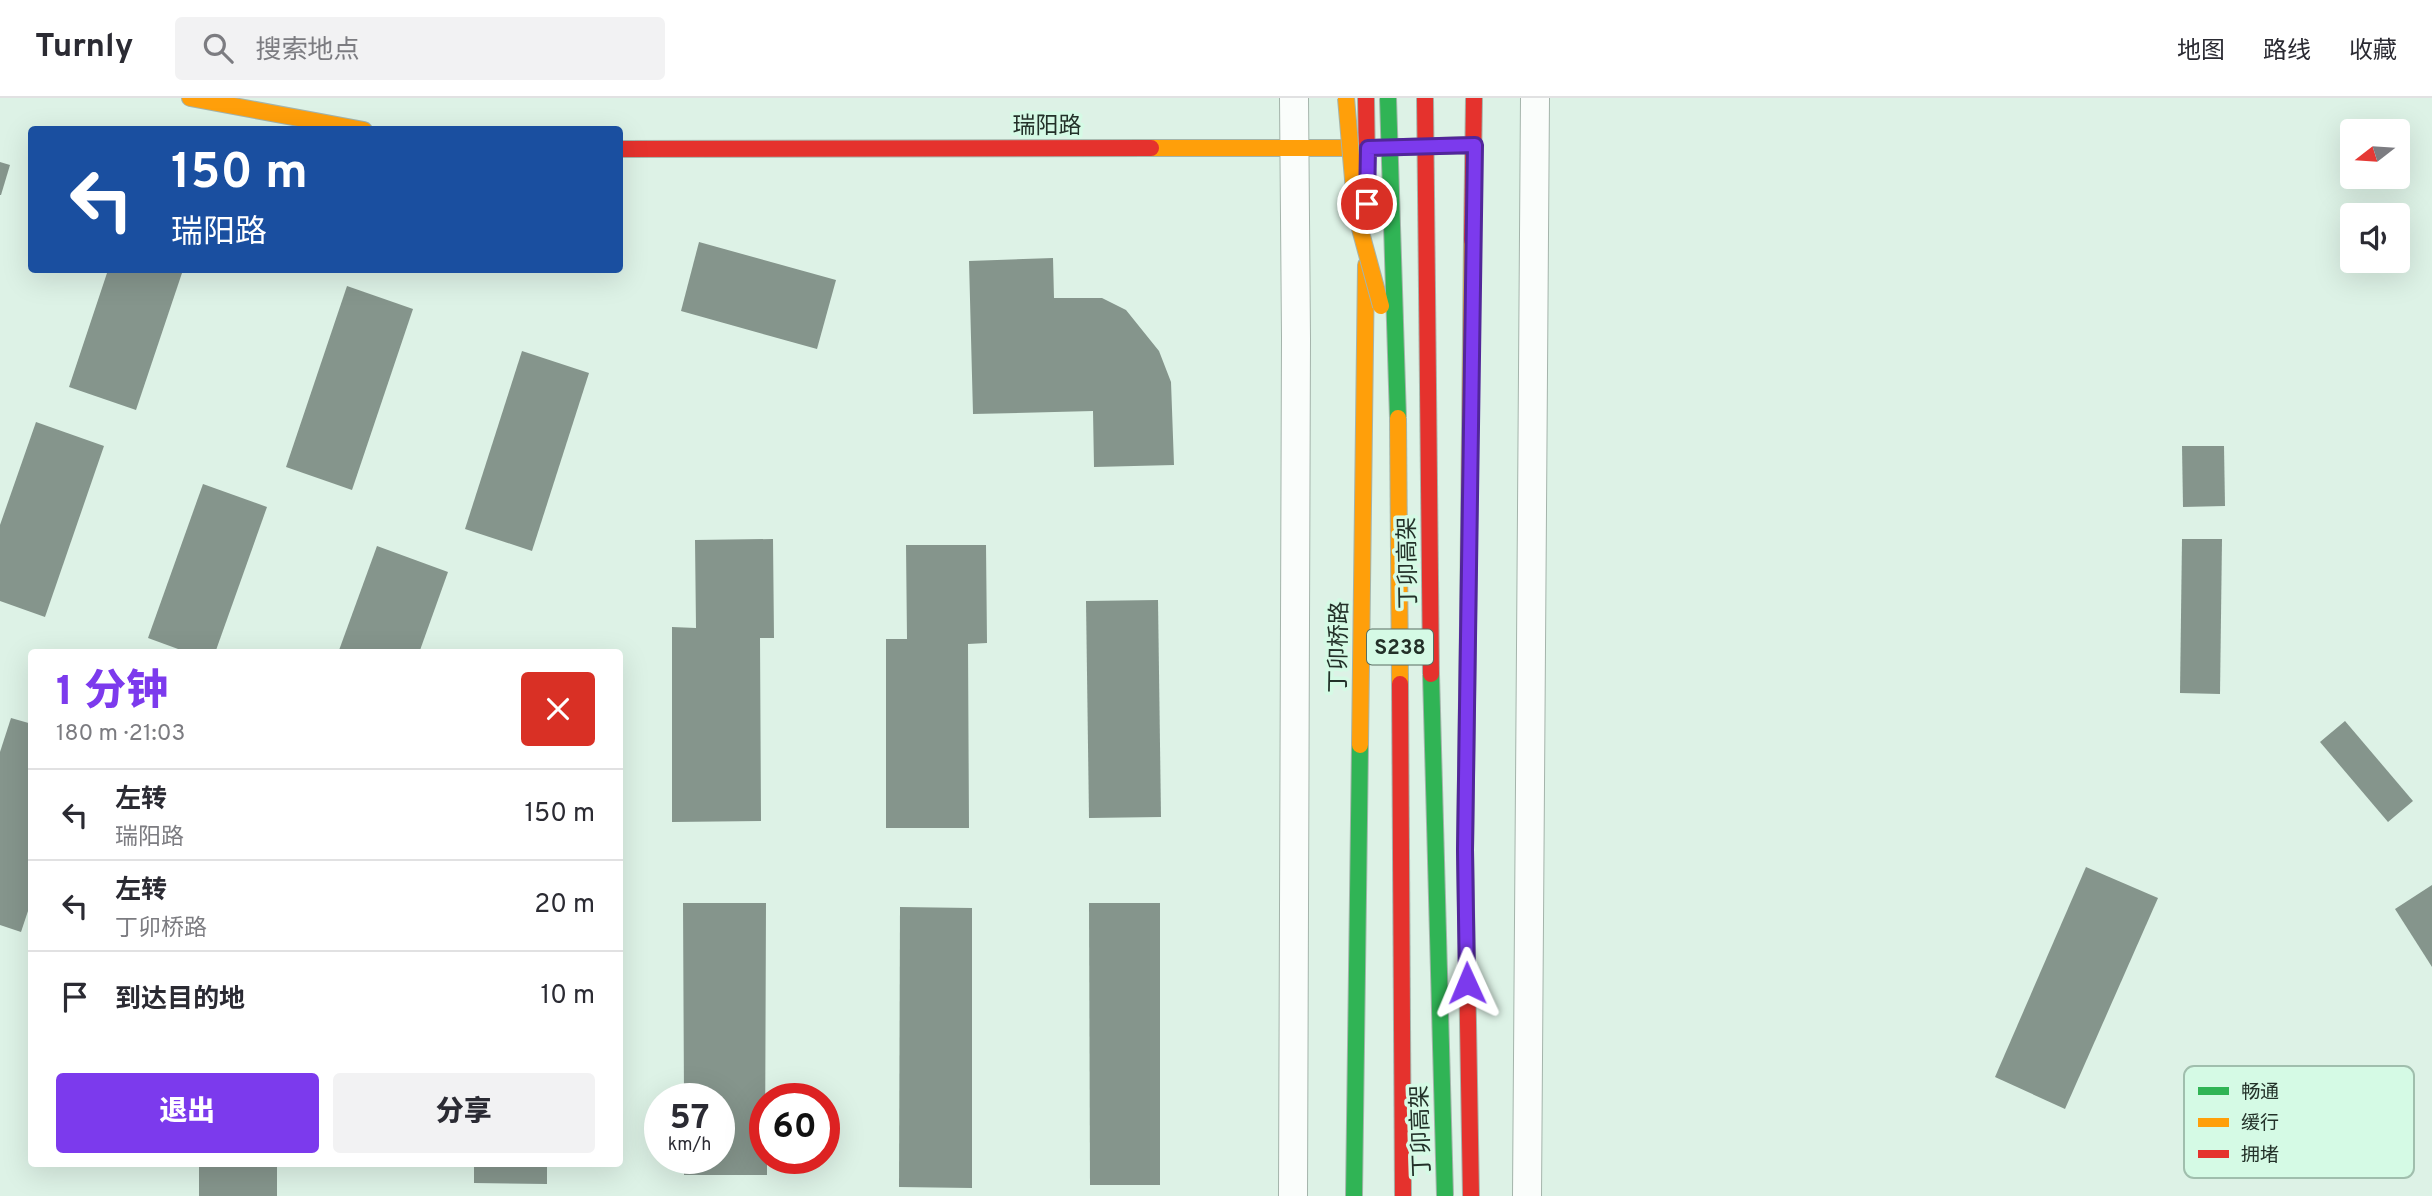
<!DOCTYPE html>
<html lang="zh">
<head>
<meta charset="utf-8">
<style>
	:root { --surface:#fff; --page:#f2f2f3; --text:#2b2b33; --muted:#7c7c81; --line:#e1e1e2; --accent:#7c3aed }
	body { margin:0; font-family:Overpass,"Noto Sans SC",sans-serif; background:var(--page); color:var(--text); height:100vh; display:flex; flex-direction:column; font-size:26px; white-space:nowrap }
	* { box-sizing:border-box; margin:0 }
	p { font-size:23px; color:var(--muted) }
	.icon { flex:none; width:38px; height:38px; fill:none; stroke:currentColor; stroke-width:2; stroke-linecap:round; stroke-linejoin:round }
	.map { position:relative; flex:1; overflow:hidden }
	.panel { position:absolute; left:28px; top:551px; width:595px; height:518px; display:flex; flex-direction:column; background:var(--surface); border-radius:7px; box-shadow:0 7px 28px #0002 }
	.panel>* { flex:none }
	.guide { position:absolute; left:28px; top:28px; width:595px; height:147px; border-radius:7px; box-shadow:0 7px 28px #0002; background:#1a4fa0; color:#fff; overflow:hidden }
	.needle { width:46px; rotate:253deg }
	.buttons { position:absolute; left:2340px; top:21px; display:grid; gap:14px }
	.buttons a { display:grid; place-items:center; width:70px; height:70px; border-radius:7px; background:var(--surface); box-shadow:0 7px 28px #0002; font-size:35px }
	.speed { position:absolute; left:644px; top:985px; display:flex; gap:14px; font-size:35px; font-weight:700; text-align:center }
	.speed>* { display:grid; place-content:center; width:91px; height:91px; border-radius:50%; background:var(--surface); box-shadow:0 7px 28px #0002; line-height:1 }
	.speed small { font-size:18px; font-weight:400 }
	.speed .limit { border:10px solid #d22; background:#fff; color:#111 }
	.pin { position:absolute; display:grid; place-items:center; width:60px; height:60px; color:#fff; margin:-30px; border:4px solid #fff; border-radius:50%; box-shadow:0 2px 7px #0007 }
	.me { position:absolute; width:77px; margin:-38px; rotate:359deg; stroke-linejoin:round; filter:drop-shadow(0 0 5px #0008) }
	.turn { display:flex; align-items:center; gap:24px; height:147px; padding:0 28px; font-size:32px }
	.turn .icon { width:91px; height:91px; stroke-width:2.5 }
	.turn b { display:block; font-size:49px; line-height:60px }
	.round { display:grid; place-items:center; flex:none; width:74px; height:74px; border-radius:7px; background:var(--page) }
	.summary { display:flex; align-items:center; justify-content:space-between; height:119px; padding:0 28px }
	h1 { font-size:42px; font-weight:800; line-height:52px; color:var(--accent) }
	.action { display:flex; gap:14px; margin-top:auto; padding:14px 28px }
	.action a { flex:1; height:80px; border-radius:7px; background:var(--accent); color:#fff; font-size:28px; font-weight:800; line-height:80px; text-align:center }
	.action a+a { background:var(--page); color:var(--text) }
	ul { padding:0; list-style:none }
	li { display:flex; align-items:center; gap:21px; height:91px; padding:0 28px; border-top:2px solid var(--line) }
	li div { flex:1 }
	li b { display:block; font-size:26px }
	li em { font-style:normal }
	header { display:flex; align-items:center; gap:42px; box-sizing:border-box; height:98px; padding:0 35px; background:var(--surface); border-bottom:2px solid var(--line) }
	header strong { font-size:33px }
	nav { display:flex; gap:38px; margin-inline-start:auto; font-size:24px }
	.search { width:490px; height:63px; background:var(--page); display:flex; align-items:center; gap:18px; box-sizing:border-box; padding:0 24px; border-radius:7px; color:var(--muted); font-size:26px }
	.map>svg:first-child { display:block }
	.building { fill:#85958c }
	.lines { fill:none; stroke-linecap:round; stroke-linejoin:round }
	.street-casing { stroke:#a4b4ab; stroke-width:30 }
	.fast-casing { stroke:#a4b4ab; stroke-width:18 }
	.slow-casing { stroke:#a4b4ab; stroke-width:18 }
	.jam-casing { stroke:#a4b4ab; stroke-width:18 }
	.street { stroke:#fafdfb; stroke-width:28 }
	.fast { stroke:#30b455; stroke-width:16 }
	.slow { stroke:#ff9f0a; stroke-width:16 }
	.jam { stroke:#e5322d; stroke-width:16 }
	.fast-bridge-casing { stroke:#a4b4ab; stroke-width:18; stroke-linecap:butt }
	.slow-bridge-casing { stroke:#a4b4ab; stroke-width:18; stroke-linecap:butt }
	.jam-bridge-casing { stroke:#a4b4ab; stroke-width:18; stroke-linecap:butt }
	.fast-bridge { stroke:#30b455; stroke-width:16 }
	.slow-bridge { stroke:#ff9f0a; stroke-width:16 }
	.jam-bridge { stroke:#e5322d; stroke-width:16 }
	.route-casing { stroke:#51269a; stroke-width:18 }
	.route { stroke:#7c3aed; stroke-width:12 }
	.labels { text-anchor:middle; stroke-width:7; stroke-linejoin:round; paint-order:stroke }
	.shield { fill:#d5fae5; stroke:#586d61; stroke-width:2 }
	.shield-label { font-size:21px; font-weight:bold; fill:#233129 }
	.street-label { font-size:23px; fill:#233129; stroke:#d5fae5 }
	.key { fill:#d5fae5; stroke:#a0bead; stroke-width:2 }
	.key-label { font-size:19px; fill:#233129 }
</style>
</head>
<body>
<header>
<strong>Turnly</strong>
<div class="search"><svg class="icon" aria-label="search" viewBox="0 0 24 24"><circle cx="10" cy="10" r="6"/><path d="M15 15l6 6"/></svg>搜索地点</div>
<nav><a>地图</a><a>路线</a><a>收藏</a></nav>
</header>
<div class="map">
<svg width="2432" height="1098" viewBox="0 0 2432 1098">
	<rect width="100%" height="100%" fill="#ddf2e6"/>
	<g class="building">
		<polygon points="0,64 10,67 1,97 0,97"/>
		<polygon points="699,144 836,182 817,251 681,213"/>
		<polygon points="1053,160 1054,200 1102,200 1126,212 1159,253 1171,284 1174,367 1094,369 1093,313 973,316 969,163"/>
		<polygon points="108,172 183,172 136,312 69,289"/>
		<polygon points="347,188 413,211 352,392 286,369"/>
		<polygon points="522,253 589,275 532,453 465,431"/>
		<polygon points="36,324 104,348 45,519 0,503 0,427"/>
		<polygon points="2182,348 2224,348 2225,408 2183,409"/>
		<polygon points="203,386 267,409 215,555 189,555 148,540"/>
		<polygon points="773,441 774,540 760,540 761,723 672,724 672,529 696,530 695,442"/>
		<polygon points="2182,441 2222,441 2220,596 2180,595"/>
		<polygon points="906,447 986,447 987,545 968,546 969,730 886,730 886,541 907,541"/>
		<polygon points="377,448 448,474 419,555 338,555"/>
		<polygon points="1158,502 1161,719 1089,720 1086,503"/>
		<polygon points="11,620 32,626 32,801 21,834 0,827 0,654"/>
		<polygon points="2345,623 2413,703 2388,724 2320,644"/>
		<polygon points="2086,769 2158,800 2065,1011 1995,979"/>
		<polygon points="2432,787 2432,869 2395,811"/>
		<polygon points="683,805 766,805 765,1060 767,1060 767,1077 684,1077 684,1060 719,1060 719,1001 684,1001"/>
		<polygon points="1089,805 1160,805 1160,1087 1090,1087"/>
		<polygon points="900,809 972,810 972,1090 899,1089"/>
		<rect x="199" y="1066" width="78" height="32"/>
		<polygon points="474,1066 547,1066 547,1086 474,1085"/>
	</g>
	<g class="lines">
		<g class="street-casing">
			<g id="street">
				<polyline points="1293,1098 1296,240 1294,0"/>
				<polyline points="1527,1098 1535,0"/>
			</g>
		</g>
		<g class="fast-casing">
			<polyline id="fast" points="1354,1098 1360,647"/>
		</g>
		<g class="slow-casing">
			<g id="slow">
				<polyline points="190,0 364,32"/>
				<polyline points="1151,50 1368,50 1474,47"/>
				<polyline points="1468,527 1472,142"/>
				<polyline points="1360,647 1366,167"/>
			</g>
		</g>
		<g class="jam-casing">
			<g id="jam">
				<polyline points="1366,0 1367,68"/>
				<polyline points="620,51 1151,50"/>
				<polyline points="1472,142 1474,0"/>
				<polyline points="1468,527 1465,752 1471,1098"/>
			</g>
		</g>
		<use href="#street" class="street"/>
		<use href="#fast" class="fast"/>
		<use href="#slow" class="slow"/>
		<use href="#jam" class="jam"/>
		<g class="fast-bridge-casing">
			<g id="fast-bridge">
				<polyline points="1388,0 1398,320"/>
				<polyline points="1431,576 1445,1098"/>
			</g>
		</g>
		<g class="slow-bridge-casing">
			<g id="slow-bridge">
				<polyline points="1346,0 1356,116 1381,208"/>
				<polyline points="1398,320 1400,586"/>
			</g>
		</g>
		<g class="jam-bridge-casing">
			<g id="jam-bridge">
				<polyline points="1425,0 1431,576"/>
				<polyline points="1400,586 1403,1098"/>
			</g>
		</g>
		<use href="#fast-bridge" class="fast-bridge"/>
		<use href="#slow-bridge" class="slow-bridge"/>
		<use href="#jam-bridge" class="jam-bridge"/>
	</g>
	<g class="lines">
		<g class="route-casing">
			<polyline id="route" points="1367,106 1368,50 1475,47 1465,752 1467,885"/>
		</g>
		<use href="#route" class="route"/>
	</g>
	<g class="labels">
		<rect class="shield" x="1367" y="531.5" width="66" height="35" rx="5"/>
		<g class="shield-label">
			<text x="1400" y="556">S238</text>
		</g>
		<g class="street-label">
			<text x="1047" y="35">瑞阳路</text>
			<text transform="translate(1407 465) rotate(-91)" y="8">丁卯高架</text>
			<text transform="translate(1338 549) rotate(-89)" y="8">丁卯桥路</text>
			<text transform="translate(1420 1033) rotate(-92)" y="8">丁卯高架</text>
		</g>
	</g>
	<rect x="2184" y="968" width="230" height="112" rx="10" class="key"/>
	<rect x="2198" y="989" width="31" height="8" fill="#30b455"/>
	<rect x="2198" y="1020" width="31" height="9" fill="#ff9f0a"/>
	<rect x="2198" y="1052" width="31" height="8" fill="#e5322d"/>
	<g class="key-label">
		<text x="2241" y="1000">畅通</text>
		<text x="2241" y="1031">缓行</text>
		<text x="2241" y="1063">拥堵</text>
	</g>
</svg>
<div class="buttons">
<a><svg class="needle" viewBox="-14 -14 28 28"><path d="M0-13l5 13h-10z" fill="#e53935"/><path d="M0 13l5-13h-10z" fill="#7c7c81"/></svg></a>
<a><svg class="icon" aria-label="sound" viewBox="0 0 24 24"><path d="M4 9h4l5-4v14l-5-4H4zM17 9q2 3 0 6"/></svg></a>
</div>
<div class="speed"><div>57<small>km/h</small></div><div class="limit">60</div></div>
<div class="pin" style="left:1367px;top:106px;background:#d93025"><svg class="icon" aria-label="arrive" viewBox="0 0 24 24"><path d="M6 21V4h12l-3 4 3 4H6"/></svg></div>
<svg class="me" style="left:1467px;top:885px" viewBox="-20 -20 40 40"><path d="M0-17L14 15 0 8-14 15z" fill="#7c3aed" stroke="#fff" stroke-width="4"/></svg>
<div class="guide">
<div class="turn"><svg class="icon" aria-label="left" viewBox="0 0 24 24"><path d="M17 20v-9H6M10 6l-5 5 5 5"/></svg><div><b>150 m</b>瑞阳路</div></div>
</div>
<section class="panel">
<div class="summary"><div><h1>1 分钟</h1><p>180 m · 21:03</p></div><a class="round" style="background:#d93025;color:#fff"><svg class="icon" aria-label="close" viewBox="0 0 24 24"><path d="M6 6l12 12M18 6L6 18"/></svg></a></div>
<ul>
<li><svg class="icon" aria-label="left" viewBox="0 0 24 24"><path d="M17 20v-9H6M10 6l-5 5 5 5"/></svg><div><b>左转</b><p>瑞阳路</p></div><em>150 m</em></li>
<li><svg class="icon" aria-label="left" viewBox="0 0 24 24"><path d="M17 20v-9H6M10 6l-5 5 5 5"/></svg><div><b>左转</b><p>丁卯桥路</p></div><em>20 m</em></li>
<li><svg class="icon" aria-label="arrive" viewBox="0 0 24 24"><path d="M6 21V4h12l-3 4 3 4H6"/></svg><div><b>到达目的地</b></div><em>10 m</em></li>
</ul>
<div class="action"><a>退出</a><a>分享</a></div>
</section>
</div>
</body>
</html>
